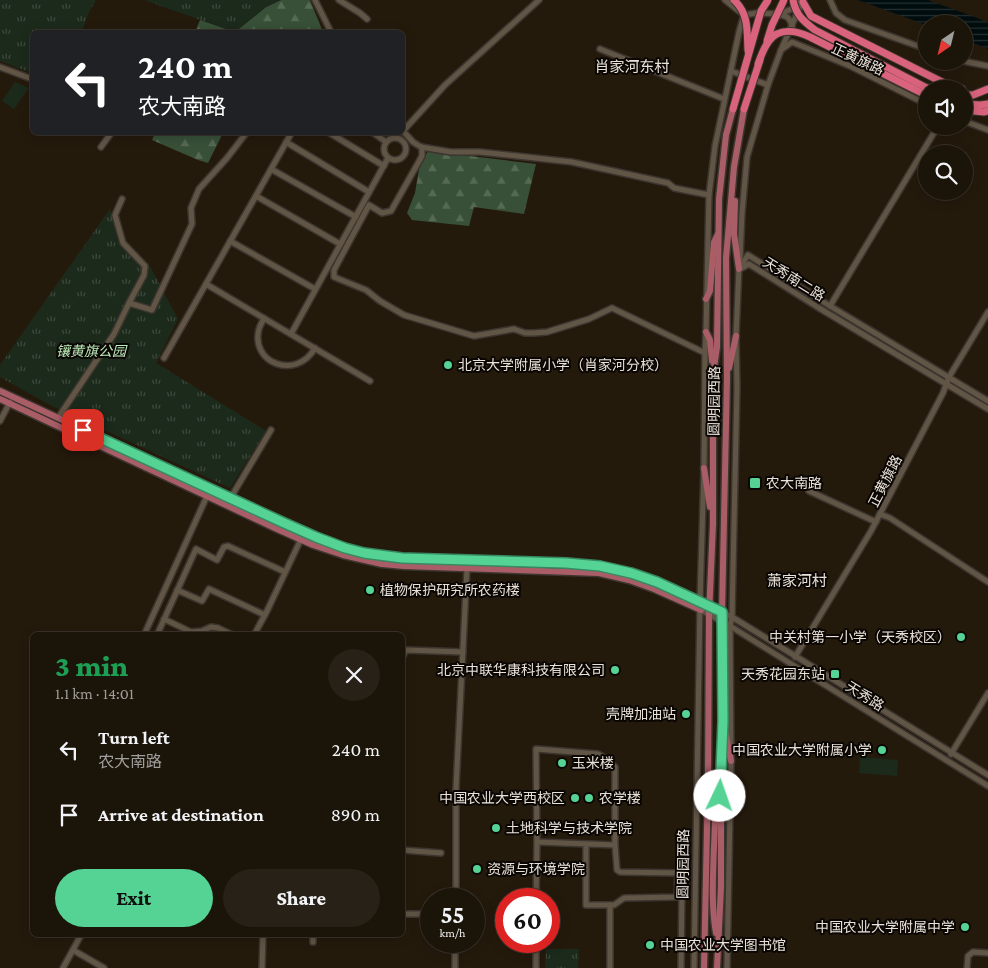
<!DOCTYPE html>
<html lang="en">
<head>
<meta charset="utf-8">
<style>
	:root { --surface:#1b1409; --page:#282117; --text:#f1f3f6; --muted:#a09e9c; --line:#39332a; --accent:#55d395 }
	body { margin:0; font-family:"Crimson Pro","Noto Sans SC",serif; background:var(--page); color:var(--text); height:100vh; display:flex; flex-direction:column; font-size:19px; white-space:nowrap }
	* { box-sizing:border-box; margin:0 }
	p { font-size:16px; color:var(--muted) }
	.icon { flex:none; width:28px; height:28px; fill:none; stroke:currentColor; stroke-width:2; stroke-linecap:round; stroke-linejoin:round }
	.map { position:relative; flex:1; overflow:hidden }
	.details { position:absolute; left:30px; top:632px; width:375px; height:305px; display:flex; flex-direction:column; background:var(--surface); border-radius:8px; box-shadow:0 2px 12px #0003,0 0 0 1px var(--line) }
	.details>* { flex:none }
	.hud { position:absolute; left:30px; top:30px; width:375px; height:105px; border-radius:8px; box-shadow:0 2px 12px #0003,0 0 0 1px var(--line); background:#202124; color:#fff; overflow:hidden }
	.needle { width:32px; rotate:215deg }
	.fabs { position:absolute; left:918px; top:15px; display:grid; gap:10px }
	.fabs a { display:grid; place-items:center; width:55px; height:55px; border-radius:50%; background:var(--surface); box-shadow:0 2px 12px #0003,0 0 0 1px var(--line); font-size:25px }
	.speed { position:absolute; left:420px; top:888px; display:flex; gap:10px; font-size:25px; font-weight:700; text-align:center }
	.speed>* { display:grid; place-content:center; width:65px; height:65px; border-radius:50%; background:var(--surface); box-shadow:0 2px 12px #0003,0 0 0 1px var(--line); line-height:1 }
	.speed small { font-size:12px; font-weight:400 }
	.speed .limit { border:8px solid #d22; background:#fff; color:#111 }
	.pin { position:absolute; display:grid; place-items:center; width:42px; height:42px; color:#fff; margin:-21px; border-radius:10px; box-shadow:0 2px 8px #0006 }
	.me { position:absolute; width:55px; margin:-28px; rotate:3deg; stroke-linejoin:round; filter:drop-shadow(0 0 4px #0008) }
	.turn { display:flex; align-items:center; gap:18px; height:105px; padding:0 25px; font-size:22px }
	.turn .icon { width:65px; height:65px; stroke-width:2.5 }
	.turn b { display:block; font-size:35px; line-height:42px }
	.round { display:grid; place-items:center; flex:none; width:52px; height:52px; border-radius:26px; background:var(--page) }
	.headline { display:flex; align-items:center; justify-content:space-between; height:85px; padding:0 25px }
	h1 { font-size:30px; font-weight:800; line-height:38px; color:#1e9e55 }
	.cta { display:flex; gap:10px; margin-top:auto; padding:10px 25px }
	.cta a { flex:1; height:58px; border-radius:30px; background:var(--accent); color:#111; font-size:20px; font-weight:800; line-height:58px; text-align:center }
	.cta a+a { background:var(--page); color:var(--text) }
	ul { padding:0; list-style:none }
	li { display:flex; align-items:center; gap:15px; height:65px; padding:0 25px }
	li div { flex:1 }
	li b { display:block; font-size:19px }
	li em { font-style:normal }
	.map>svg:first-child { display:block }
	.green { fill:#1c2a1c }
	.forest { fill:url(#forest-firs) }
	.park { fill:url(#park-tufts) }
	.water { fill:url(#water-rules) }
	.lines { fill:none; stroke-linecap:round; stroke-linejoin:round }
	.minor-casing { stroke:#3d3530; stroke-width:8 }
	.major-casing { stroke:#3d3530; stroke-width:9 }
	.highway-casing { stroke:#3d3530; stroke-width:9 }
	.minor { stroke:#615545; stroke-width:5 }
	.major { stroke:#a95d67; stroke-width:6 }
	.highway { stroke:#d9637d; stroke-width:7 }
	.highway-bridge-casing { stroke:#3d3530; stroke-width:9; stroke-linecap:butt }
	.highway-bridge { stroke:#d9637d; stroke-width:7 }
	.route-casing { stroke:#378961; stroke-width:12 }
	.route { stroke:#55d395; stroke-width:9 }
	.poi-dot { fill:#55d395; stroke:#0a0603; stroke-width:2 }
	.labels { text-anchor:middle; stroke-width:4; stroke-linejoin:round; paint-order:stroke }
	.street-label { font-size:14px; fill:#e9e1d8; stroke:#0a0603 }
	.park-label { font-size:14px; font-style:italic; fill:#bceab9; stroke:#0a0603 }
	.poi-label { font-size:14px; fill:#e9e1d8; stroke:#0a0603; text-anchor:start }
	.neighbourhood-label { font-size:15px; fill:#e9e1d8; stroke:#0a0603 }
</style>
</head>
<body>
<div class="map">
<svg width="988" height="968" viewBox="0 0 988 968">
	<defs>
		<pattern id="forest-firs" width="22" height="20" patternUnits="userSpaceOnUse" patternTransform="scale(1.25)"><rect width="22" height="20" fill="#385037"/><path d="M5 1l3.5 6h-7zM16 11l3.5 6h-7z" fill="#556953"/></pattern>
		<pattern id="park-tufts" width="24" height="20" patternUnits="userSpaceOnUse" patternTransform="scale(1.25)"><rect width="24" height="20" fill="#1c2a1c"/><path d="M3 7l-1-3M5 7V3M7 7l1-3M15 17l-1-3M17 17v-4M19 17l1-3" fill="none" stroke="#3d493c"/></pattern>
		<pattern id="water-rules" width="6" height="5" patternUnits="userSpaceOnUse" patternTransform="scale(1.25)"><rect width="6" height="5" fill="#000d0e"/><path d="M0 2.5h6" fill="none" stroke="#253030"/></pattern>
	</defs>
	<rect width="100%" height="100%" fill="#241a0c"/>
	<g class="green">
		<polygon points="15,82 29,88 14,109 2,101"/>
		<polygon points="860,757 898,760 897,776 859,773"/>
	</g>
	<g class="forest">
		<polygon points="281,0 310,0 323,32 195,32 200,20 235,32 266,7"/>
		<polygon points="155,133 155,132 223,133 208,163 198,160 152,140"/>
		<polygon points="428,151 536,164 524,214 474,207 469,226 412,220 407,213 415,193 419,169"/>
	</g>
	<g class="park">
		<polygon points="0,0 96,0 88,14 82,32 32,32 32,73 0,61"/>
		<polygon points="144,0 281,0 266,7 235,32"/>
		<polygon points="110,209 118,241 151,268 178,319 156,363 266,431 230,488 48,404 0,377 0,365"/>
		<polygon points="546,949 579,949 578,968 545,968"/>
	</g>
	<polygon class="water" points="858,0 928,0 980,19 988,23 988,49 964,39 964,24 926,24 926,25"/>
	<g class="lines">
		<g class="minor-casing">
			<g id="minor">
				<polyline points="315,0 331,32"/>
				<polyline points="339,0 360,13 367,19"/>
				<polyline points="539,0 445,85 403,131 413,142 421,147 451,152 480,152 572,162 668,183 674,188 709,195"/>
				<polyline points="725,0 740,12"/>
				<polyline points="830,0 836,13 845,20 926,49"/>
				<path d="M781 15C788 16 790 19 792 26"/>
				<polyline points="600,49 724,99"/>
				<polyline points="781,50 792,42 850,66 926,104"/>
				<polyline points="963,61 988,66"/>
				<polyline points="0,67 32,79"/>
				<polyline points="731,71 768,85"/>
				<polyline points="964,121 988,130"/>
				<polyline points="328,132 384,166"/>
				<polyline points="372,132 386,142"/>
				<circle cx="395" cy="149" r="11"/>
				<polyline points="286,142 369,192"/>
				<polyline points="101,147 112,132"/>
				<polyline points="422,147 422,156 391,211 382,213 369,205 334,270 334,277 366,290 380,301 404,315 474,336 514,329 525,333 534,333 547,332 589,319 612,308 705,353"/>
				<polyline points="271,169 356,217"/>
				<polyline points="256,196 340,244"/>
				<polyline points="122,199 115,215 123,243 145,266 144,275 129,303"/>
				<polyline points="230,241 315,289"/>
				<polyline points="740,259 742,213 747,157 768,85 781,50 803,0"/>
				<polyline points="739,269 748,255 830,306 988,401"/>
				<polyline points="740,269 749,264 819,308 988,409"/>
				<polyline points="206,284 370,381"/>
				<polyline points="830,306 938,126"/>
				<path d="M264 318C263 321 260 325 259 329 250 363 296 381 315 348"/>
				<polyline points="291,334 388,158"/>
				<polyline points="164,358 292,132"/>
				<polyline points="58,418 114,334 129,303 152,310 192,224 191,208 199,189 227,158 247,132"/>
				<polyline points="0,421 10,402"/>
				<polyline points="809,491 876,522"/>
				<polyline points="230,499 271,430"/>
				<polyline points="880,514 890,518 988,582"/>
				<polyline points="177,590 202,601 209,589 265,615"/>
				<polyline points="700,602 732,617 988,775"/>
				<polyline points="701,610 730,626 988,786"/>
				<polyline points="164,619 191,632 190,635"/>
				<polyline points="191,632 202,631 211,627 218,628 233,635"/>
				<polyline points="144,635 207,496"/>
				<polyline points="157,635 196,549 217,560 224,547 228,546 285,572"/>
				<polyline points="254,635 267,611 301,539"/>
				<polyline points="795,657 871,531 943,393 949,377 988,312"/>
				<polyline points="402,658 406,650 463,652"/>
				<polyline points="951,754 988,693"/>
				<polyline points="586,844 586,905 614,905 624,898 677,897 678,873 620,872 617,870 615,845 537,842 536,749 598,754 608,760 615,767 615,845"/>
				<polyline points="402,850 441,853"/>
				<polyline points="456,899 456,788 467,568"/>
				<polyline points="536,899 537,842"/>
				<polyline points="402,914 431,914"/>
				<polyline points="536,941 536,968"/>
				<polyline points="313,942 313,935"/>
				<polyline points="73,950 104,968"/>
				<polyline points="63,968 81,935"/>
				<polyline points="262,968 263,935"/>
				<polyline points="455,968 455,941"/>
				<polyline points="610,968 610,905"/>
				<polyline points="681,968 682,885"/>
				<polyline points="694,968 700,602 704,468 705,353 706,332 709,195 715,146 739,32 744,15 757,13 780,14 794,8 797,0"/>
				<polyline points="727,968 731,761 730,626 732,617 737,387 736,336 739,267"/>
				<polyline points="967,968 968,956 973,952 988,953"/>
			</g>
		</g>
		<g class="major-casing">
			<g id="major">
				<polyline points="735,201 734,234 739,269"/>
				<polyline points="706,299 710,291 714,242 718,234"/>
				<polyline points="706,332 710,340 712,361"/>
				<polyline points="729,368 736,336"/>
				<polyline points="0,391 282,522 316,537 345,548 383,556 402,558 566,563 600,566 631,573 657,582 700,602"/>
				<polyline points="0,399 277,529 313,545 343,555 382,564 404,566 599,573 629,580 654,589 701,610"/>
				<polyline points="704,468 710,507"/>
				<polyline points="725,731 731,761"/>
				<path d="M716 933C711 905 713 876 714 847 715 832 714 815 718 801"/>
				<polyline points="704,968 708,783 709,615 713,524 713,374 717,347 719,199 726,135 733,109"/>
				<polyline points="717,968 721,887 721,810 720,796 723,721 722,612 727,379 726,258 734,167 744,109"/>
			</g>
		</g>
		<g class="highway-casing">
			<g id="highway">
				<polyline points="803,2 811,16 932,77 952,87 962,89"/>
				<polyline points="964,95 973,95 988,89"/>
				<polyline points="964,104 980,105 988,104"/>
				<polyline points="964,110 984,112 988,111"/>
			</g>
		</g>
		<use href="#minor" class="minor"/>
		<use href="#major" class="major"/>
		<use href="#highway" class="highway"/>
		<g class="highway-bridge-casing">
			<g id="highway-bridge">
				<path d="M734 0C749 14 747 31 748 51"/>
				<path d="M793 0C796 15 803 21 815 30L925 87 931 89"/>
				<polyline points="767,41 772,25 784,0"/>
				<path d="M758 64C761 56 764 47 769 41 779 27 797 31 810 37L926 95"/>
				<polyline points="733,109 761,11 768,0"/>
				<polyline points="744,109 760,60"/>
			</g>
		</g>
		<use href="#highway-bridge" class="highway-bridge"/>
	</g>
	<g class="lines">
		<g class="route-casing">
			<polyline id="route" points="83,430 282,522 316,537 345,548 364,553 402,558 566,563 600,566 631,573 657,582 722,612 723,721 720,796"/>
		</g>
		<use href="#route" class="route"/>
	</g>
	<g class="poi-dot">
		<circle cx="448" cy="365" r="5"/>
		<rect x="749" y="477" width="12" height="12" rx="2.5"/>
		<circle cx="370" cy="590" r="5"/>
		<circle cx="961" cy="637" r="5"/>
		<circle cx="615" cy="670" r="5"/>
		<rect x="830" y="669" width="10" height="10" rx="2.5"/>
		<circle cx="686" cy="714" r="5"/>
		<circle cx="882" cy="750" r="5"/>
		<circle cx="562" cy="763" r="5"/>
		<circle cx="575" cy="798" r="5"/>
		<circle cx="589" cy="798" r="5"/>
		<circle cx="496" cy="828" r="5"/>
		<circle cx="477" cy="869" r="5"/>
		<circle cx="965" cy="927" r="5"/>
		<circle cx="650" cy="945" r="5"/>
	</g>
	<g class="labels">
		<g class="street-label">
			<text transform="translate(858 59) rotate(25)" y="5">正黄旗路</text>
			<text transform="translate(794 279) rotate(32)" y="5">天秀南二路</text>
			<text transform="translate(714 401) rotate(-89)" y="5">圆明园西路</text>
			<text transform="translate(885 481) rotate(-63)" y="5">正黄旗路</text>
			<text transform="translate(865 696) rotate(32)" y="5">天秀路</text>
			<text transform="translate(683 864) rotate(-89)" y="5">圆明园西路</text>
		</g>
		<g class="park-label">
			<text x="91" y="356">镶黄旗公园</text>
		</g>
		<g class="poi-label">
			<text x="458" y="370">北京大学附属小学（肖家河分校）</text>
			<text x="766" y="488">农大南路</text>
			<text x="380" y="595">植物保护研究所农药楼</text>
			<text x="951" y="642" text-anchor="end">中关村第一小学（天秀校区）</text>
			<text x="605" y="675" text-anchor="end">北京中联华康科技有限公司</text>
			<text x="825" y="679" text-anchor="end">天秀花园东站</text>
			<text x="676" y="719" text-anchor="end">壳牌加油站</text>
			<text x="872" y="755" text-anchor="end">中国农业大学附属小学</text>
			<text x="572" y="768">玉米楼</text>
			<text x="565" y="803" text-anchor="end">中国农业大学西校区</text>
			<text x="599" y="803">农学楼</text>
			<text x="506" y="833">土地科学与技术学院</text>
			<text x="487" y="874">资源与环境学院</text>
			<text x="955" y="932" text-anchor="end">中国农业大学附属中学</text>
			<text x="660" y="950">中国农业大学图书馆</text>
		</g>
		<g class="neighbourhood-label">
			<text x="632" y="72">肖家河东村</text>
			<text x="797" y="586">萧家河村</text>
		</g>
	</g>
</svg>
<div class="fabs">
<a><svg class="needle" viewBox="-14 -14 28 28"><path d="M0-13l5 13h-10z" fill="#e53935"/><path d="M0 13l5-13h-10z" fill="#a09e9c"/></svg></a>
<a><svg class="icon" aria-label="sound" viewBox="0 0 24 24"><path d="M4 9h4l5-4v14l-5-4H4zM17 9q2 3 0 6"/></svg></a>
<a><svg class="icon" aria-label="search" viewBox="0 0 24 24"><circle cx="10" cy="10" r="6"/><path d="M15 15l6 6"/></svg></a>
</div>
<div class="speed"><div>55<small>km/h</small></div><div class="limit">60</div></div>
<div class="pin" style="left:83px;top:430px;background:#d93025"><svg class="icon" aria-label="arrive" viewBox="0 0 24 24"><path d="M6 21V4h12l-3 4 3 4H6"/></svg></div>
<svg class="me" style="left:720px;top:796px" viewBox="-20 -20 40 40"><circle r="19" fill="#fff"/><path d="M0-13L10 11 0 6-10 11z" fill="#55d395"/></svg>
<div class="hud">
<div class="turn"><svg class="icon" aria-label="left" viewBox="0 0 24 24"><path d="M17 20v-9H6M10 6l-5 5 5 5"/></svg><div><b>240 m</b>农大南路</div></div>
</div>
<section class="details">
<div class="headline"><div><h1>3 min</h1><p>1.1 km · 14:01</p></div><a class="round"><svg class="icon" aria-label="close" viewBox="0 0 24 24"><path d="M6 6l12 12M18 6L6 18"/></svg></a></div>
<ul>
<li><svg class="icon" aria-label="left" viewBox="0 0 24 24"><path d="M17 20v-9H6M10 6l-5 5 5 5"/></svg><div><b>Turn left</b><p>农大南路</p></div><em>240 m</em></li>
<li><svg class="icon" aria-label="arrive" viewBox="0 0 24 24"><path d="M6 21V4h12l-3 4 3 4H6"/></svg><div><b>Arrive at destination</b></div><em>890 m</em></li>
</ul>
<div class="cta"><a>Exit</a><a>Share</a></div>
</section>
</div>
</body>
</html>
